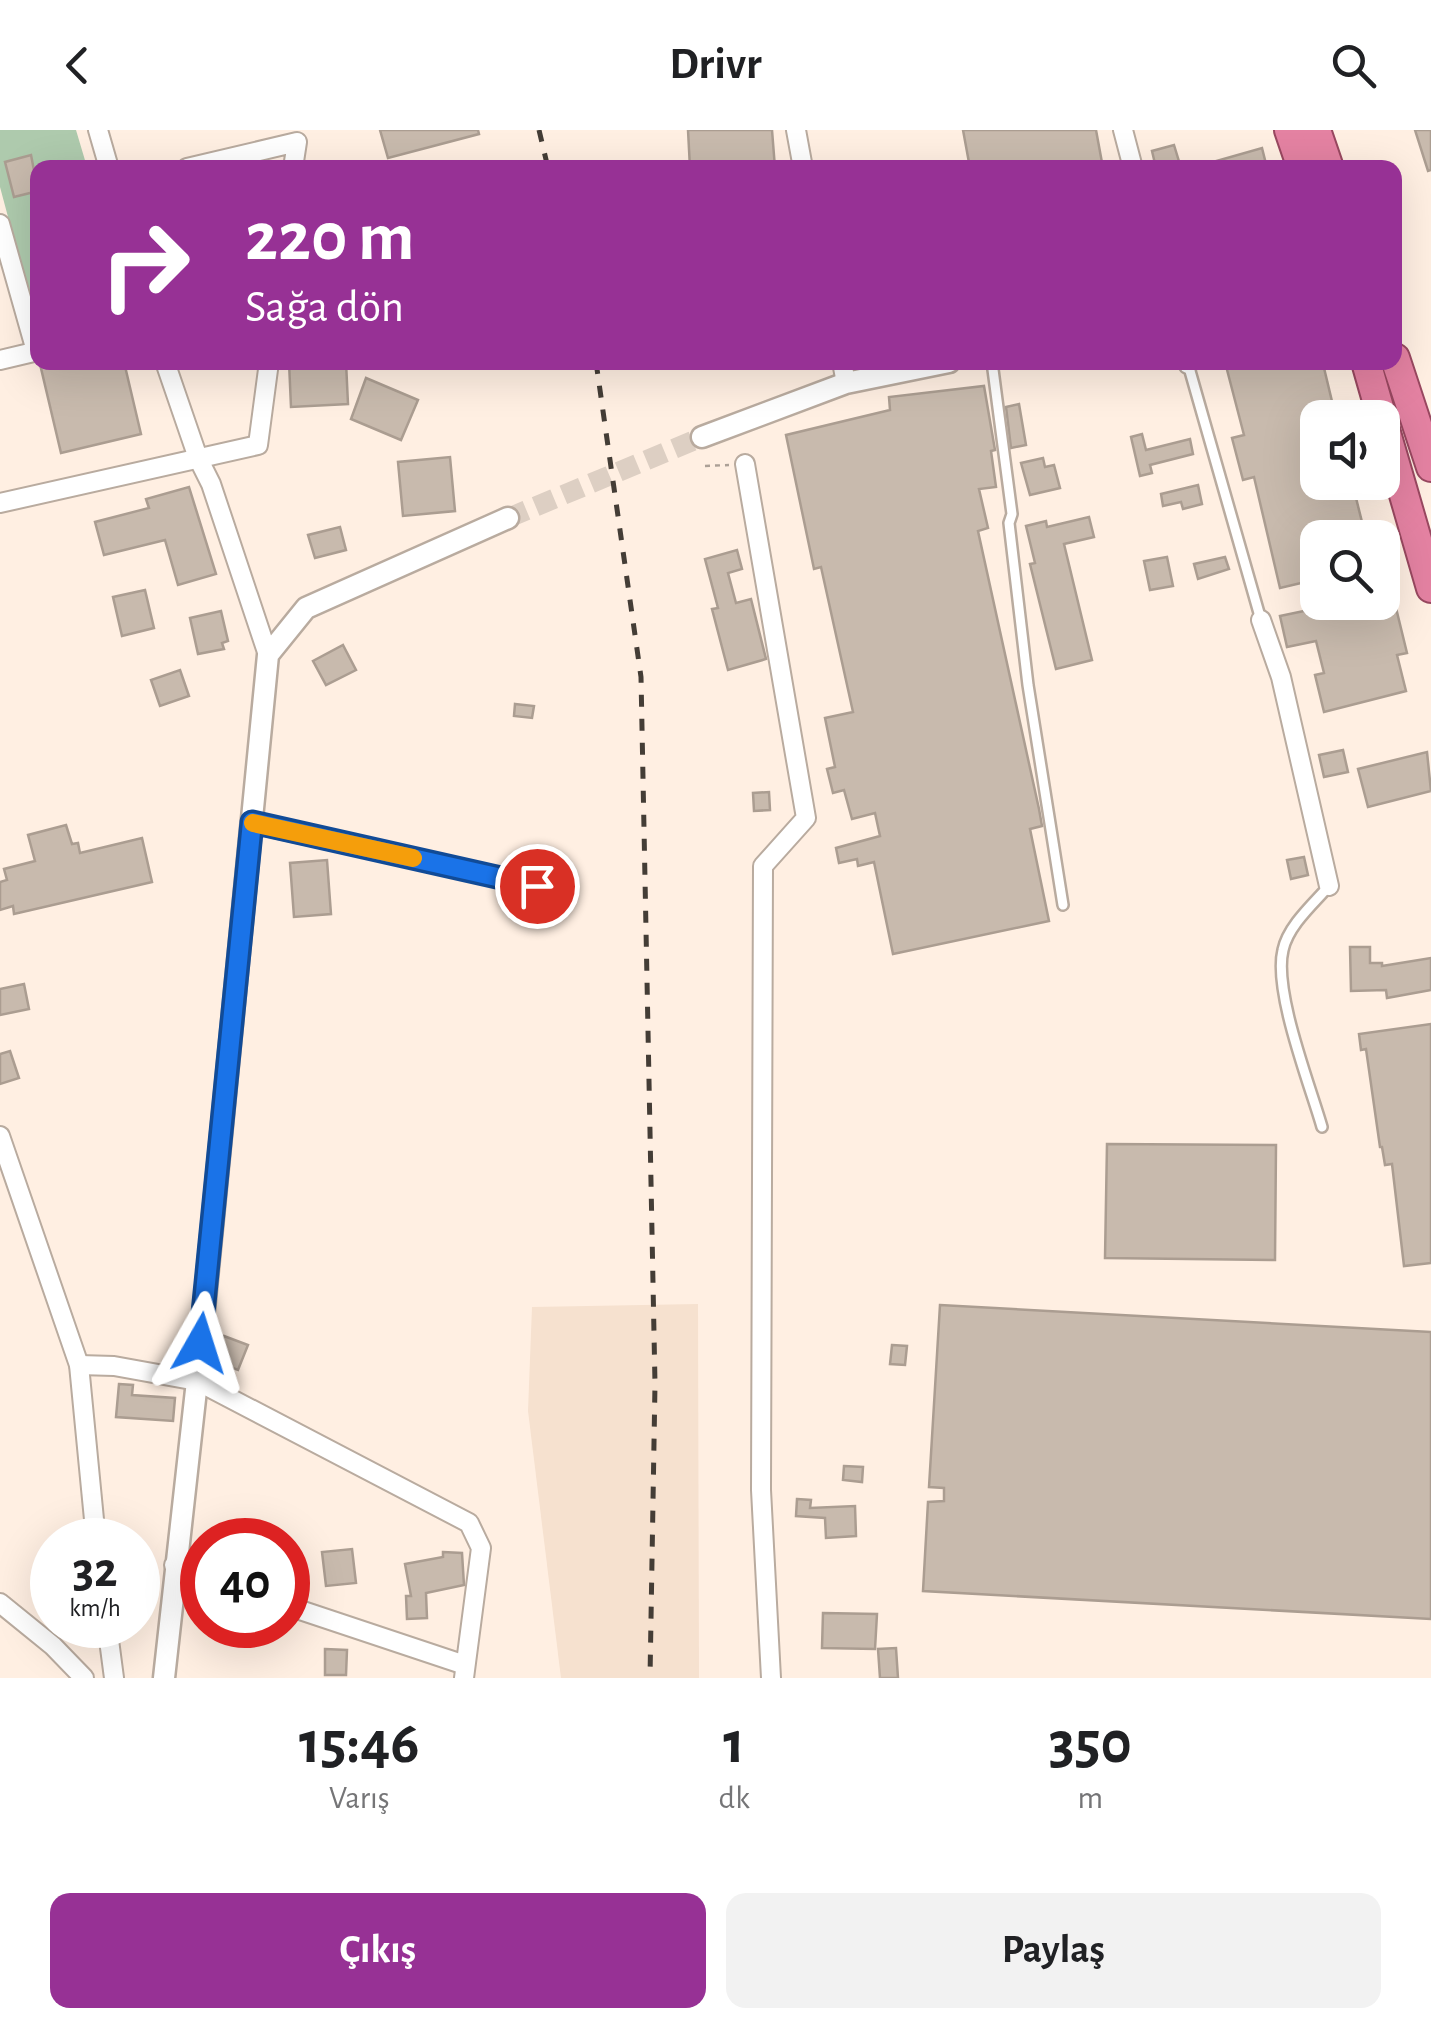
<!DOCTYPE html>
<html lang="tr">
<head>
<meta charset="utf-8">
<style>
	:root { --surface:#fff; --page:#f2f2f2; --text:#202124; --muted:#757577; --accent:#973195 }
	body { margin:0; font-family:"Alegreya Sans",sans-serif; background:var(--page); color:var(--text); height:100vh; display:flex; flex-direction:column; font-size:38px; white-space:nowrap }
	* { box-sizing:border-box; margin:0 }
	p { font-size:32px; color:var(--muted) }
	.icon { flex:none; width:55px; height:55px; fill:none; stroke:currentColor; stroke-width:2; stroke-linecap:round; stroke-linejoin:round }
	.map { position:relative; height:1548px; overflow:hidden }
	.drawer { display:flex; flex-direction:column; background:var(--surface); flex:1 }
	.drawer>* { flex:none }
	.top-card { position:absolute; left:30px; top:30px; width:1372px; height:210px; border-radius:20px; box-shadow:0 10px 40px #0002; background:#973195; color:#fff; overflow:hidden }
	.buttons { position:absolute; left:1300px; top:270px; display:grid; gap:20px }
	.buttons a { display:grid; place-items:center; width:100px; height:100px; border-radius:20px; background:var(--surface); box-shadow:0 10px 40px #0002; font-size:50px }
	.speed { position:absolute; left:30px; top:1388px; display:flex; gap:20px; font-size:50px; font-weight:700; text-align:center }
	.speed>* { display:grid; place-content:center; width:130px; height:130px; border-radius:50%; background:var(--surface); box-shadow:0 10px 40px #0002; line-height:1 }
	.speed small { font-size:25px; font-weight:400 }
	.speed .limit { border:15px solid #d22; background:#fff; color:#111 }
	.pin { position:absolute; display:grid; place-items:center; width:85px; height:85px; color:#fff; margin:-42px; border:5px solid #fff; border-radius:50%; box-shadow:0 2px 10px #0007 }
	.me { position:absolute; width:110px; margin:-55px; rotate:6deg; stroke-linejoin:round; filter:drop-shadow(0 0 8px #0008) }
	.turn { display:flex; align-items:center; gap:35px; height:210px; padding:0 50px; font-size:45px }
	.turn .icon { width:130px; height:130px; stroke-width:2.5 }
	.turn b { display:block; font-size:70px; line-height:85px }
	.eta { display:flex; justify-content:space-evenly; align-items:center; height:170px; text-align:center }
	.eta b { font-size:60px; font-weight:600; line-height:70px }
	.cta { display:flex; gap:20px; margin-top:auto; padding:20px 50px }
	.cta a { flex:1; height:115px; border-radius:20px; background:var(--accent); color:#fff; font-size:40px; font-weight:600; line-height:115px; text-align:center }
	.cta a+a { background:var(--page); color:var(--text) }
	header { display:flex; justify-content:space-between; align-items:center; height:130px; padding:0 50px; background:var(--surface); font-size:45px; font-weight:600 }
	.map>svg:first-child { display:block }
	.built { fill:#f6e1cf }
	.green { fill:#aecaad }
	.building { fill:#c8baad; stroke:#ab9d91; stroke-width:2.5 }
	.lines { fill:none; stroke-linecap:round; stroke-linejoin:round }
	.tertiary-tunnel { stroke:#ddcfc3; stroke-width:20; stroke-dasharray:20 10; stroke-linecap:butt }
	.service-casing { stroke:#b9ab9f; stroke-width:14 }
	.minor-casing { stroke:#b9ab9f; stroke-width:22 }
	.tertiary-casing { stroke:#b9ab9f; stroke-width:25 }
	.trunk-casing { stroke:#994860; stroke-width:32 }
	.path { stroke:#aca096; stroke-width:2.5; stroke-dasharray:5 5; stroke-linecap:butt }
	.service { stroke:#fff; stroke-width:9 }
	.minor { stroke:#fff; stroke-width:18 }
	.tertiary { stroke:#fff; stroke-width:20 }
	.trunk { stroke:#e482a2; stroke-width:28 }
	.rail { stroke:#443d36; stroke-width:5; stroke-dasharray:12 12; stroke-linecap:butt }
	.route-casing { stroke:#114b97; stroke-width:25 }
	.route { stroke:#1a73e8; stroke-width:18 }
	.slow { stroke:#f59e0b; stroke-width:18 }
</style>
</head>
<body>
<header><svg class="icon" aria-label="back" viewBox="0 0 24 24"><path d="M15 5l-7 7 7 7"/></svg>Drivr<svg class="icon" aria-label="search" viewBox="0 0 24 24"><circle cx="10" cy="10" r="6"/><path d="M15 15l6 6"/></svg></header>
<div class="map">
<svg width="1431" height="1548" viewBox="0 0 1431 1548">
	<rect width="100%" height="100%" fill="#ffefe2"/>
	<polygon class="built" points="698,1174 699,1548 561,1548 528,1281 532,1177"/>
	<polygon class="green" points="0,0 76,0 87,37 38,38 37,195 0,57"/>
	<g class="building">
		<polygon points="380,0 478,0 479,4 388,28"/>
		<polygon points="688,0 772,0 775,38 690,38"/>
		<polygon points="963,0 1096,0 1103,38 970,38"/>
		<polygon points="1415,0 1431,0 1431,40 1428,41"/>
		<polygon points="1174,15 1181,38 1156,38 1152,21"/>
		<polygon points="1262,18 1267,38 1206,38 1206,34"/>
		<polygon points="31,25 38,61 14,67 5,32"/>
		<polygon points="47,232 124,232 141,304 61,323 40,234"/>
		<polygon points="289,232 346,232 348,274 291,277"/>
		<polygon points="1225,232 1320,232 1324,238 1336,288 1318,288 1318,352 1352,352 1366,408 1318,408 1318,449 1280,458 1254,347 1243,350 1232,308 1244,305"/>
		<polygon points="366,248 418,270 401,310 351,289"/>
		<polygon points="984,256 995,320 991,321 996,357 979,359 988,398 978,401 1039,679 1042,696 1030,699 1049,791 893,824 874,732 858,736 857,729 839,733 836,718 880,706 875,683 852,689 844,660 833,663 827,639 835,637 825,588 853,582 821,437 814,439 786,305 890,280 889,267"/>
		<polygon points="1019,274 1026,315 1011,318 1006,277"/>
		<polygon points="1142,304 1146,320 1190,309 1193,324 1150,335 1152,343 1140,346 1131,307"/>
		<polygon points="450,327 455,381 403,386 398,332"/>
		<polygon points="1043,328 1045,337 1054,335 1060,358 1030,365 1021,333"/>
		<polygon points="1198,355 1202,374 1183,379 1181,372 1163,376 1161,364"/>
		<polygon points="189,357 216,444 178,455 165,410 104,425 95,392 149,378 146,369"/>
		<polygon points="1089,387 1094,407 1064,414 1092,530 1056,539 1030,434 1035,433 1026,396 1046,391 1047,397"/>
		<polygon points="340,397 346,420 315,428 308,405"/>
		<polygon points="737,420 742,439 728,443 736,473 751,469 766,529 728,540 712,479 718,478 705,429"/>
		<polygon points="1167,427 1173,456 1150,460 1144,431"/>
		<polygon points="1225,427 1229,439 1198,449 1194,434"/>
		<polygon points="1387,441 1407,523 1397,525 1406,561 1324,582 1315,545 1324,543 1316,511 1287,517 1280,486 1347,472 1382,472 1382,442"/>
		<polygon points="145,460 154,498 122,506 113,467"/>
		<polygon points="221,481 228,511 222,513 224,519 198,524 190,488"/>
		<polygon points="343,515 356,540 326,555 313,531"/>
		<polygon points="180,540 189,566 160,576 151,550"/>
		<polygon points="515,574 534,576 532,588 514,586"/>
		<polygon points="1343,620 1348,642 1324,647 1319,625"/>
		<polygon points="1427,622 1431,661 1368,677 1358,639"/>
		<polygon points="769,662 770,680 754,681 753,663"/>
		<polygon points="66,695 72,714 78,713 80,723 142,708 152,752 14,784 13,776 0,780 0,752 7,750 4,739 35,731 28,705"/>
		<polygon points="1304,727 1308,745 1291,749 1287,730"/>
		<polygon points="327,730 331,784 294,787 290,733"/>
		<polygon points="1350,817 1370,817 1370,833 1382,833 1382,836 1431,828 1431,860 1387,868 1386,860 1351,861"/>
		<polygon points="24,854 29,879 0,885 0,859"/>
		<polygon points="1431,894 1431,1133 1404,1136 1392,1034 1385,1035 1382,1017 1380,1017 1366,919 1361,920 1359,904"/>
		<polygon points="10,921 19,948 0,954 0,924"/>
		<polygon points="1107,1014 1276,1015 1275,1130 1105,1128"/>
		<polygon points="940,1175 1431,1202 1431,1489 923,1461 928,1372 944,1371 944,1358 929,1357"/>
		<polygon points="224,1206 248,1215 238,1240 214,1231"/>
		<polygon points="892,1215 907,1216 905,1235 890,1234"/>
		<polygon points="119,1254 133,1255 132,1265 175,1268 173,1291 116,1287"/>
		<polygon points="844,1336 863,1337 862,1352 843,1350"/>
		<polygon points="797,1369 811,1370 810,1378 855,1376 856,1406 826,1408 825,1388 796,1386"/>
		<polygon points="352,1419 356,1453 326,1456 322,1422"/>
		<polygon points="443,1422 462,1423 464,1455 426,1463 427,1488 407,1489 406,1466 411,1466 405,1434 443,1427"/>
		<polygon points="823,1483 877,1484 875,1519 822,1518"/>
		<polygon points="896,1518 898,1548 880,1548 878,1519"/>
		<polygon points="325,1519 347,1520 346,1545 325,1545"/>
	</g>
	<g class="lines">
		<polyline class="tertiary-tunnel" points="508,388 702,307"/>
		<g class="service-casing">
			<g id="service">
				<polyline points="992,232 1012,384 1009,393 1028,555 1063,775"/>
				<polyline points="1188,234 1261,490"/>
				<path d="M1322 997C1310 955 1273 861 1283 820 1288 796 1313 774 1329 756"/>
			</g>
		</g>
		<g class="minor-casing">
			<g id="minor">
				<polyline points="98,0 109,38"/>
				<polyline points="796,0 803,38"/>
				<polyline points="1123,0 1133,38"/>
				<polyline points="187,38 297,12 293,38"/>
				<polyline points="0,94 36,221"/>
				<polyline points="0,230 38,221"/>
				<polyline points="165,232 198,328 211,354 268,525"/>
				<polyline points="842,232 846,253"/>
				<polyline points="1187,232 1188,234"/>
				<polyline points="745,334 806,688 763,736 761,1360 771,1548"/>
				<polyline points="0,373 258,315 269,232"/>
				<polyline points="1261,490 1281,547 1329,756"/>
				<polyline points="251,693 537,756"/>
				<polyline points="0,1006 79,1235 96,1410"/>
				<polyline points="79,1235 114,1236 197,1251 469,1393 481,1418 464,1548"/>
				<polyline points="174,1435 202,1446"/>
				<polyline points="0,1473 53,1516 84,1548"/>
				<polyline points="288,1476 465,1535"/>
				<polyline points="107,1495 114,1548"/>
			</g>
		</g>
		<g class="tertiary-casing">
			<g id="tertiary">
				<polyline points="702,307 846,253 949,232"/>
				<polyline points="164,1548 197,1251 268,525 306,478 508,388"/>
			</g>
		</g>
		<g class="trunk-casing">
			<g id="trunk">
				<polyline points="1289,0 1302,38"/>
				<polyline points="1316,0 1329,38"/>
				<polyline points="1395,228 1431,337"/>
				<polyline points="1366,232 1382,288"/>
				<polyline points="1382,289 1431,458"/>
			</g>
		</g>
		<polyline class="path" points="705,336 729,335"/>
		<use href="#service" class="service"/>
		<use href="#minor" class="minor"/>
		<use href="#tertiary" class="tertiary"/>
		<use href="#trunk" class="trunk"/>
		<g class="rail">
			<polyline points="539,0 548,38"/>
			<polyline points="596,232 641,547 655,1254 650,1548"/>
		</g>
	</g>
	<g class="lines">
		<g class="route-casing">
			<polyline id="route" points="200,1213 252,692 537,756"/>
		</g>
		<use href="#route" class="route"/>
		<polyline class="slow" points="253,693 413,728"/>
	</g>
</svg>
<div class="buttons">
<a><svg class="icon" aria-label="sound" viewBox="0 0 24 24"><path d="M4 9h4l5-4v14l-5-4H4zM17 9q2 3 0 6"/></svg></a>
<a><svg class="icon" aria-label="search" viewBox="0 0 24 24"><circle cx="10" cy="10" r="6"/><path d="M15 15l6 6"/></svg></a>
</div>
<div class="speed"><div>32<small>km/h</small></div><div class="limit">40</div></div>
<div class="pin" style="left:537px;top:756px;background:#d93025"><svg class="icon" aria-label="arrive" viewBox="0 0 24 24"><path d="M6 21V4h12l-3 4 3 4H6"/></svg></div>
<svg class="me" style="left:200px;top:1213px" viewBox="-20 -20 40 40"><path d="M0-17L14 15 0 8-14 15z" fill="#1a73e8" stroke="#fff" stroke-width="4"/></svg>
<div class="top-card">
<div class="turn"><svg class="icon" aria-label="right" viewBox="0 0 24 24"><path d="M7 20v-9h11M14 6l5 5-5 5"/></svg><div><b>220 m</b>Sağa dön</div></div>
</div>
</div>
<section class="drawer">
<div class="eta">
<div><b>15:46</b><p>Varış</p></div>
<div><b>1</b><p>dk</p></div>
<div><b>350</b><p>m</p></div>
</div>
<div class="cta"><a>Çıkış</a><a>Paylaş</a></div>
</section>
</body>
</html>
